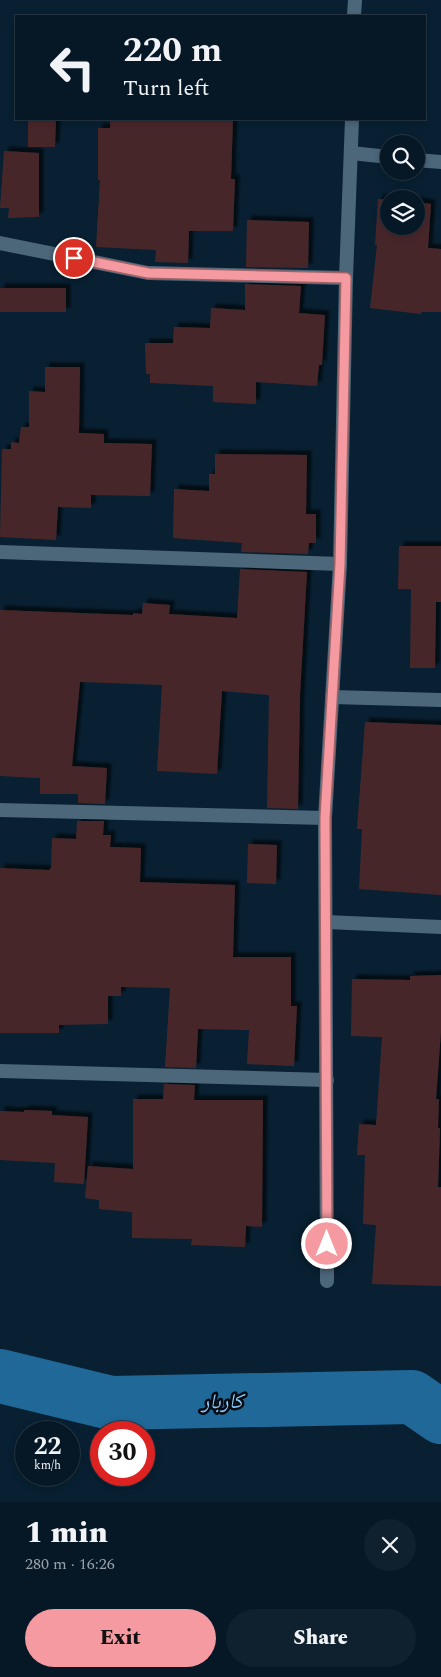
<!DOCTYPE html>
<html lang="en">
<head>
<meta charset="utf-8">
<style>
	:root { --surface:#061826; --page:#0f212e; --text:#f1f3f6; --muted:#98a0a7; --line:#273743; --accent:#f49aa0 }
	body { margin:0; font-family:Spectral,"Noto Naskh Arabic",serif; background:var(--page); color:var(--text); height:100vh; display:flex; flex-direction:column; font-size:19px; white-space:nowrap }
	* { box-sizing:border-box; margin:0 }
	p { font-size:16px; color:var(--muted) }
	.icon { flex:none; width:28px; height:28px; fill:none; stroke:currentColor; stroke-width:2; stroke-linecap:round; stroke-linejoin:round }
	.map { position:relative; height:1502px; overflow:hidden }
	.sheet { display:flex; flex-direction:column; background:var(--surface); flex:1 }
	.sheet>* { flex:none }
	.top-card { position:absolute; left:15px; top:15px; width:411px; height:105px; border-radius:0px; box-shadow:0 2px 8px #0003,0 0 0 1px var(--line); background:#061826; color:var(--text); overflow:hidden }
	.tools { position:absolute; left:380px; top:135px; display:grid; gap:10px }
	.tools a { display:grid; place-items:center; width:45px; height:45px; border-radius:50%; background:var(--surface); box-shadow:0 2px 8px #0003,0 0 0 1px var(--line); font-size:25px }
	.speed { position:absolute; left:15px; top:1421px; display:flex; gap:10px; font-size:25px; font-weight:700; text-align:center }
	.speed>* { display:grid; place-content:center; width:65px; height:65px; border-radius:50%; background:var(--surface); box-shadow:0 2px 8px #0003,0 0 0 1px var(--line); line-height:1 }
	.speed small { font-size:12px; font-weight:400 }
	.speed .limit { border:8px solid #d22; background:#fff; color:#111 }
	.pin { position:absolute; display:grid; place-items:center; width:42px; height:42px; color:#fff; margin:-21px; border:2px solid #fff; border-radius:50%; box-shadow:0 1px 5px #0007 }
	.me { position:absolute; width:55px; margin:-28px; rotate:0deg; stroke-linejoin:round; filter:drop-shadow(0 0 4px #0008) }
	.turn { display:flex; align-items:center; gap:18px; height:105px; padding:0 25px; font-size:22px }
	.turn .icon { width:65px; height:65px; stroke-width:2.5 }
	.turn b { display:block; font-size:35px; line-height:42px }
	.round { display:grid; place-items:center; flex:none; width:52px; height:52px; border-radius:26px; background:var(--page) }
	.overview { display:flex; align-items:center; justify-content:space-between; height:85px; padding:0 25px }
	h1 { font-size:30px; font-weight:800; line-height:38px }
	.action { display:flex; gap:10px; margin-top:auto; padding:10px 25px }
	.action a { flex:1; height:58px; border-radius:30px; background:var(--accent); color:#111; font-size:20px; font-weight:800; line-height:58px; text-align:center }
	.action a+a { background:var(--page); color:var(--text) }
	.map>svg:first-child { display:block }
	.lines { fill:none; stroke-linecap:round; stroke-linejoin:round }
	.river { stroke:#1f6897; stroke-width:54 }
	.building { fill:#46282a; filter:url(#shadow) }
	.minor { stroke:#4c667a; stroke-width:14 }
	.route-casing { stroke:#9f6468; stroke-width:12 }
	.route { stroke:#f49aa0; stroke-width:9 }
	.labels { text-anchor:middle; stroke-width:5; stroke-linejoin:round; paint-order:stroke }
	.water-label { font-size:21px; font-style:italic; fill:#8ac9fa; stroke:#020911 }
</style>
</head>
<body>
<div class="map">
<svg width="441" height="1502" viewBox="0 0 441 1502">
	<defs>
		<filter id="shadow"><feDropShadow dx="4.5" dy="-4.5" stdDeviation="1" flood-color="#0009"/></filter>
	</defs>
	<rect width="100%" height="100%" fill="#082032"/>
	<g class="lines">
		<polyline class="river" points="0,1376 111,1403 412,1397 441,1417"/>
	</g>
	<g class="building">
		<polygon points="28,119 56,119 55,147 28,147"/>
		<polygon points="110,119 233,119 231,179 235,179 233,231 189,231 188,263 155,262 156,250 96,247 100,180 98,180 98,128 110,128"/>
		<polygon points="4,151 39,153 39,217 8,218 9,208 0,208"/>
		<polygon points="378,199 389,200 389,226 416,226 416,202 431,204 428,248 441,249 441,312 421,312 421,314 370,308 377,245 375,245"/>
		<polygon points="247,220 309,222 308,268 246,267"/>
		<polygon points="245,284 301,286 299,313 325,315 322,365 319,365 317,386 256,382 256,404 213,402 213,386 150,383 150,374 146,374 145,343 173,343 174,327 210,328 211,308 245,310"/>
		<rect x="0" y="288" width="66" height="24"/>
		<polygon points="45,367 80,367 79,433 104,434 104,443 152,444 150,496 91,495 91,508 58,507 56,540 0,537 2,449 11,449 11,442 19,443 21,427 29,427 29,391 45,392"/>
		<polygon points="215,454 307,455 306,514 316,514 316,543 309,543 308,554 241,552 242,543 173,538 174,489 209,491 209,474 215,474"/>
		<polygon points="399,546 441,546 441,602 436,602 435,668 410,668 411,589 398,589"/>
		<polygon points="240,569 307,572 300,695 298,809 267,808 269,695 222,691 217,774 157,771 162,685 80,682 72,766 107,768 105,804 78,803 78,794 40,794 40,778 0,776 0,610 133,615 133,613 142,614 143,603 170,605 169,614 237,618"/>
		<polygon points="365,722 441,725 441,895 359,889 362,829 357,829"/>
		<polygon points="77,821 104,821 103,835 111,835 110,847 141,848 140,882 235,885 233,957 291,957 291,1006 297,1006 294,1066 247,1064 249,1030 198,1029 196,1068 165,1067 170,988 121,987 121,996 108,996 108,1024 59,1025 59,1033 0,1033 0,868 49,870 51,868 52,838 76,839"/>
		<polygon points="248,844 277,845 276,884 247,883"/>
		<polygon points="441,975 441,1031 436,1099 439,1099 438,1128 440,1128 438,1187 441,1187 441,1286 372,1284 376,1225 363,1224 365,1155 357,1155 359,1124 376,1125 382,1037 351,1036 352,979 410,980 410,976"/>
		<polygon points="164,1084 195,1085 194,1100 263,1100 262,1227 246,1226 245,1247 191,1245 192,1239 132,1238 132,1212 99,1209 99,1200 85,1198 88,1166 133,1169 133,1099 163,1099"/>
		<polygon points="24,1110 52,1111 52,1115 88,1117 84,1184 54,1182 55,1163 0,1160 0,1111 24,1112"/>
	</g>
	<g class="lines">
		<g class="minor">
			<polyline points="354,16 355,0"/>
			<polyline points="351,153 389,157"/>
			<polyline points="416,160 441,162"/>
			<polyline points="0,243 148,273 346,278"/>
			<polyline points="0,552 340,564"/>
			<polyline points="332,697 441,700"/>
			<polyline points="0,810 325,818"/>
			<polyline points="326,922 441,927"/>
			<polyline points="0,1071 327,1080"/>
			<polyline points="327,1281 325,818 340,564 346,278 352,119"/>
		</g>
	</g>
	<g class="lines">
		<g class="route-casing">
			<polyline id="route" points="74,258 148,273 346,278 340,564 325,818 327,1244"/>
		</g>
		<use href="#route" class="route"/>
	</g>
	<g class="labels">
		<g class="water-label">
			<text transform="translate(222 1401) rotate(-1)" y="7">کاربار</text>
		</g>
	</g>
</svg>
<div class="tools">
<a><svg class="icon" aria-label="search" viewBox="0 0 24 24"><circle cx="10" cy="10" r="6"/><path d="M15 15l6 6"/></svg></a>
<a><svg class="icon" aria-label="layers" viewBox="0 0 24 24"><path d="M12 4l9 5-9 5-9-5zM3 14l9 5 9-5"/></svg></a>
</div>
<div class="speed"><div>22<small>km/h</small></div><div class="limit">30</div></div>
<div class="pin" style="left:74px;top:258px;background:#d93025"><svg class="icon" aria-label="arrive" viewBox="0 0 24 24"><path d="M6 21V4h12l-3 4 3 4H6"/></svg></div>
<svg class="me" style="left:327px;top:1244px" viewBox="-20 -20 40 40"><circle r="17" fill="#f49aa0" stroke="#fff" stroke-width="3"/><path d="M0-11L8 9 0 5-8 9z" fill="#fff"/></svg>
<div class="top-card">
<div class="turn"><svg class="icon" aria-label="left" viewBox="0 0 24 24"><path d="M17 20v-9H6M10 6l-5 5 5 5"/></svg><div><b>220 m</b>Turn left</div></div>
</div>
</div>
<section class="sheet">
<div class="overview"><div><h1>1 min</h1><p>280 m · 16:26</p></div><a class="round"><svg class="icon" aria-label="close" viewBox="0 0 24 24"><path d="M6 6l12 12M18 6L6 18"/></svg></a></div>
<div class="action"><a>Exit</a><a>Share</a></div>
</section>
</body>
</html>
